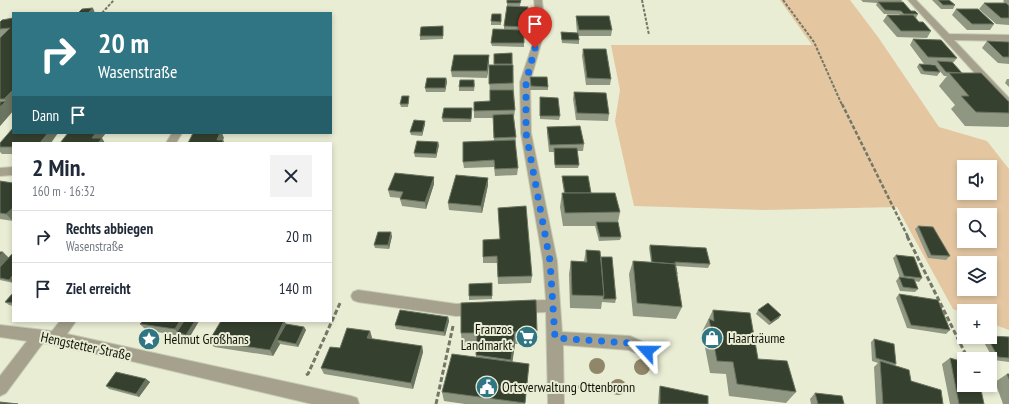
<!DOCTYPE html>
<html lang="de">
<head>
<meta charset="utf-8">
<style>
	:root { --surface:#fff; --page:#f2f2f3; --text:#1f2937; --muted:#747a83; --line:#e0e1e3 }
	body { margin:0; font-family:"PT Sans Narrow",sans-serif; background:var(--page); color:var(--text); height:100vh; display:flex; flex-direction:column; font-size:15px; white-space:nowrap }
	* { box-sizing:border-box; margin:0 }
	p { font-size:13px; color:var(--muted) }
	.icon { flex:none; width:22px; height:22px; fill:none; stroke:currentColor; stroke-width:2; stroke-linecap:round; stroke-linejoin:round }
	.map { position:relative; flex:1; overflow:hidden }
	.sheet { position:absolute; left:12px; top:142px; width:320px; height:180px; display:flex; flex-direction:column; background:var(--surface); border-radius:0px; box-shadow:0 2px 6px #0003 }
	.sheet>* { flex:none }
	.banner { position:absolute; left:12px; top:12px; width:320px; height:122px; border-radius:0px; box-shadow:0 2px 6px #0003; background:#2f7583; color:#fff; overflow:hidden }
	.controls { position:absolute; left:957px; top:160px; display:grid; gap:8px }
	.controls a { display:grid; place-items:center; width:40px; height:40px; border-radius:0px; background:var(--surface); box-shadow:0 2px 6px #0003; font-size:20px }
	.pin { position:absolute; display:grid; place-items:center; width:34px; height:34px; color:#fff; margin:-41px -17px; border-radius:50% 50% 50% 0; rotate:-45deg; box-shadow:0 0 4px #0007 }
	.pin .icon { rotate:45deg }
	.me { position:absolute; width:44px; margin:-22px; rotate:294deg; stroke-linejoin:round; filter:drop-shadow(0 0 3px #0008) }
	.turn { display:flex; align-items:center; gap:14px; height:84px; padding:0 20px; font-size:18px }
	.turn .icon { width:52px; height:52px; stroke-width:2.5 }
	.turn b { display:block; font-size:28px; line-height:34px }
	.then { display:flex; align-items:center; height:38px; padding:0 20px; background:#0003; gap:8px; font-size:15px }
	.round { display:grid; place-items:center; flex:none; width:42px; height:42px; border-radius:0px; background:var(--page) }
	.headline { display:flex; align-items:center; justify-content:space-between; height:68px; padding:0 20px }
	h1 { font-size:24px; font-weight:700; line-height:30px }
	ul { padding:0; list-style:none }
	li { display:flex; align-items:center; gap:12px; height:52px; padding:0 20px; border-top:1px solid var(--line) }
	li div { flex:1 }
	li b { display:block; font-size:15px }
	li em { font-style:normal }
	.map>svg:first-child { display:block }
	.green { fill:#e4c6a1; fill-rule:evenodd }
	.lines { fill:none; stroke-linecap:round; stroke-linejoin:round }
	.minor-casing { stroke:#c7cab4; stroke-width:2 }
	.path-far2 { stroke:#747666; stroke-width:2; stroke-dasharray:3 1.5; stroke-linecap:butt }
	.path-far1 { stroke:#747666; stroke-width:2.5; stroke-dasharray:4 2; stroke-linecap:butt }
	.path { stroke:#747666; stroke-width:3; stroke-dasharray:5 2.5; stroke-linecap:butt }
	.minor { fill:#a6a18d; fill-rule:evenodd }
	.tree { fill:#908669 }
	.wall { fill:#8f9681 }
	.shaded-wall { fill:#6b7460 }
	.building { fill:#35402e; stroke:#6b7460 }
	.route { stroke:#1a73e8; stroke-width:7; stroke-dasharray:0 12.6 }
	.labels { text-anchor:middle; stroke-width:4; stroke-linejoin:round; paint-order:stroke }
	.near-poi-label { font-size:14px; fill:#12130a; stroke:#e9edd4; text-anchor:start }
	.near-street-label { font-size:14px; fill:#12130a; stroke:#e9edd4 }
</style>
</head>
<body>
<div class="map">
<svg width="1009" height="404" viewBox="0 0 1009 404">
	<rect width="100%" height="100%" fill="#e9edd4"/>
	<path class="green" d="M780 0H850L878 37 939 127 987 141 1009 169V330L990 323V311H964V313L953 309 897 207 764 210 634 206 615 121 620 90 611 45H812ZM964 167H990V193H964ZM964 215H990V241H964ZM964 263H990V289H964Z"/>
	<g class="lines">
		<g class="minor-casing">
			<g id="minor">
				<polygon points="534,0 542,0 544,20 542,40 530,82 531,133 557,261 562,332 630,336 652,346 655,351 652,356 647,358 629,350 563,345 564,404 548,404 546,312 521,313 516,311 514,307 516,303 521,301 546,300 543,261 521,133 520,82 534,40 536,20"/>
				<polygon points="908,0 916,0 949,34 1009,35 1009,41 954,40 1009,98 1009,107 1005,106"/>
				<polygon points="172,133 182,133 176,143 166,143"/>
				<polygon points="13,167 13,175 0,176 0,168"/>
				<polygon points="358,290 456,304 476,303 481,305 483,309 481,313 476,315 456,316 358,302 353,300 351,296 353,292"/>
				<polygon points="60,321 76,321 67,334 351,396 357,398 359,404 312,404 131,361 43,343 6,393 0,396 0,376 27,341 0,337 0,325 52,331"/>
			</g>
		</g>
		<g class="path-far2">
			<polyline points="642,0 649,35"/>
			<polyline points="783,0 814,42 842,105"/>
			<polyline points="102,13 114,0"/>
		</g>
		<polyline class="path-far1" points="842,104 908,237"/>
		<g class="path">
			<polyline points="907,236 968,359"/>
			<polyline points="306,375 308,374 341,301"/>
			<polyline points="574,387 582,387"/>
			<polyline points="436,404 453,326"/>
		</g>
		<use href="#minor" class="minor"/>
	</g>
	<g class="tree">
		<circle cx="597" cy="366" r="8"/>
		<circle cx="642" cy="367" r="8"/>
		<circle cx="618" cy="387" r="8"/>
	</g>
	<g class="wall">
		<polygon points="507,0 521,0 520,6 507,6"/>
		<polygon points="861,0 902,0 901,2 911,11 918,14 916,18 915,18 919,22 931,31 927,38 897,37 883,21 887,15 900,15 899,14 884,14 876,5 877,3 863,2"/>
		<polygon points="932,0 949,0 955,5 953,9 941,9"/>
		<polygon points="1004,0 1009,0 1009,25 996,24 979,9 984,3 1005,3 1003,1"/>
		<polygon points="956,9 994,24 990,30 967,30 952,15"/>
		<polygon points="528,13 526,33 524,33 524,47 492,46 491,43 504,29 504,26"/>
		<polygon points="501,14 501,25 491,25 491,21"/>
		<polygon points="576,16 612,30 611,36 579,36 579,44 562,43 561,32 577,33 576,22"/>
		<polygon points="13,18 13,111 0,126 0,22"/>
		<polygon points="443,26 443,39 420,40 420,36"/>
		<polygon points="913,39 957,58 953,63 962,73 1009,113 1009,126 1008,127 965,126 951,109 955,105 939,86 947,76 944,76 938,69 940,72 937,76 921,74 917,67 919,64 934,65 935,64 924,64 910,45"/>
		<polygon points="987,41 1009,42 1009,64 998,63 982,48"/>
		<polygon points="583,49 611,79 610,85 586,85 582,56"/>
		<polygon points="512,53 515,110 514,117 516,137 515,144 518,168 517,175 495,176 494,167 464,168 463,162 494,141 493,118 474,118 474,111 490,101 489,65 494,65 494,54"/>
		<polygon points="489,55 489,62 487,78 452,77 451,71"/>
		<polygon points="530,77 548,87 548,90 530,90"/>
		<polygon points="446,78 447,82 445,92 426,92 425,88"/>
		<polygon points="1007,79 1009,79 1009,87 1005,83"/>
		<polygon points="475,83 474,91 459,91 459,87"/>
		<polygon points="574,92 609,114 608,121 576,120 573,99"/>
		<polygon points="409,96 409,100 408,107 401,107 400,104"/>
		<polygon points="540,97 560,116 559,120 540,119"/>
		<polygon points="472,112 471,122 443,122 442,118"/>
		<polygon points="425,121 425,124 422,136 411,135 410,132"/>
		<polygon points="547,127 584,144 583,151 577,151 579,165 578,168 555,168 554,152 549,152 547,134"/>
		<polygon points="0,143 13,143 13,154 2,154 0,152"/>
		<polygon points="439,145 436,158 415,157 414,153"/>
		<polygon points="562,176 591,193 620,212 618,222 621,237 620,240 599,241 595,226 563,226 560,207 562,193 564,193 562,180"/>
		<polygon points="434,177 434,184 426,209 402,206 400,199 401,198 390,197 388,190"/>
		<polygon points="488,178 488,185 482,213 449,210 448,203"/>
		<polygon points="0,181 13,183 13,221 0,219"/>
		<polygon points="498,208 532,276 531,283 498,284 497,263 483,263 483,240 500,239"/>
		<polygon points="918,226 950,256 946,260 928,258 915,229"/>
		<polygon points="392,236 389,249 375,248 374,245"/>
		<polygon points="650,245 710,264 708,268 676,266 682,307 676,319 633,316 629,274 633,261 651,262 649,248"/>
		<polygon points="586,250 601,257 616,299 615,303 602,302 601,309 570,308 569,274 571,261 584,261"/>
		<polygon points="0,252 13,283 0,280"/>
		<polygon points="896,255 922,278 919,282 915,281 918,289 915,292 900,291 896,281 899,277 900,278 893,258"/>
		<polygon points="492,283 492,299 469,300 469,296"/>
		<polygon points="13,293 13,306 9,305 5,302"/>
		<polygon points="899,294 950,330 946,334 907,328 896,298"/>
		<polygon points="713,310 758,359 796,392 786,403 729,396 726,374 710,373 702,332"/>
		<polygon points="758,310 779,318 769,325 756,314"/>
		<polygon points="448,317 449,321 445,336 396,329 395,325"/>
		<polygon points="143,321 199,321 189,338 180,336 146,330 140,324"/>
		<polygon points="284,321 286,324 304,327 306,330 298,347 280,344 273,356 214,347 209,341"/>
		<polygon points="370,331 372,338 372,339 422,346 423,352 413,389 324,374 321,368 340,348"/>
		<polygon points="537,331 536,343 515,344 512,362 529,364 525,404 465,404 444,401 442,392 476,357 476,345 462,346 461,333"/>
		<polygon points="984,337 1009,337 1009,362 994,360 982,339"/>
		<polygon points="874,339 896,364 894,366 911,381 943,404 876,404 874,367 878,363 872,361 871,342"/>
		<polygon points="950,358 984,404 950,404 942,364"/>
		<polygon points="1007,374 1009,374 1009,404 1003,404 995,382"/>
		<polygon points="146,379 150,382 139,397 109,389 106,386"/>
		<polygon points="660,386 708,404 658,404 659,390"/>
		<polygon points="815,393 844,404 811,404 810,399"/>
	</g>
	<g class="shaded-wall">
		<polygon points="93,8 95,13 88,13"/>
		<polygon points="489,55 489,62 487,78 487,71"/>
		<polygon points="446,78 447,82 445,92 445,88"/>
		<polygon points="13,90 13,111 0,126 0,107 6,101 4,99"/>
		<polygon points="425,121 425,124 422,136 422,132"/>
		<polygon points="48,133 58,133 51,143 40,143"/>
		<polygon points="96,133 106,133 102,138 105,143 96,143 92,138"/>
		<polygon points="220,133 222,133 224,138 223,140 225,143 218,143 217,140"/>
		<polygon points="438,142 439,145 436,158 436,154"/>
		<polygon points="434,177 434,184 426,209 425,202"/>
		<polygon points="488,178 488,185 482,213 481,206"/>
		<polygon points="13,208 13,221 6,214"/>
		<polygon points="391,232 392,236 389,249 388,245"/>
		<polygon points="3,252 10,259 0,270 0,256"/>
		<polygon points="13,275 13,283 9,280"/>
		<polygon points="781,315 779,318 769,325 771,322"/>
		<polygon points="448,317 449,321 445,336 444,332"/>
		<polygon points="180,321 189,321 177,332 175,329"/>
		<polygon points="195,321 199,321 189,338 186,335"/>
		<polygon points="284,321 288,327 277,340 280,344 273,356 270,350"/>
		<polygon points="304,327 306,330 298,347 296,344"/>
		<polygon points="370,331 372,338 370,344 367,338"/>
		<polygon points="515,332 515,344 511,372 511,360"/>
		<polygon points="422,346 423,352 413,389 411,383"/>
		<polygon points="146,379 150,382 139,397 136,394"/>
	</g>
	<g class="building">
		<polygon points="507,0 521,0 520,3 507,3"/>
		<polygon points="938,0 949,0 955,5 943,5"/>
		<polygon points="878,2 903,2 911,11 915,11 918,14 904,14 901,11 885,10"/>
		<polygon points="984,3 1006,3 1009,6 1009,18 1001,18"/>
		<polygon points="507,6 528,7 526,27 504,26"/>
		<polygon points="93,8 88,13 78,13 82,9"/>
		<polygon points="956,9 978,9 994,24 972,24"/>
		<polygon points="492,14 501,14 501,22 491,21"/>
		<polygon points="887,15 913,15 919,22 923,22 931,31 901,31"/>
		<polygon points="576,16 609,16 612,30 579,30"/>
		<polygon points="13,18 13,90 4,99 0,99 0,38 10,28 0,29 0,22 2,20"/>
		<polygon points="443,26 443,36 420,36 421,27"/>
		<polygon points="493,29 524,30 524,43 491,43"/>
		<polygon points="561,32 578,33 579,40 562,40"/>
		<polygon points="913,39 941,40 957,58 928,57"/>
		<polygon points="987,41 1009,42 1009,57 1003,57"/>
		<polygon points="583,49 606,49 611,79 587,78"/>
		<polygon points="512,53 512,64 494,64 494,54"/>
		<polygon points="454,55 489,55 487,71 451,71"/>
		<polygon points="937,61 952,62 962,73 946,72"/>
		<polygon points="919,64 935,65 940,72 924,71"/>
		<polygon points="489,65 513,65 513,83 489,84"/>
		<polygon points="949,73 981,73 1009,102 1009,113 976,112 961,96 969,96"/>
		<polygon points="530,77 547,77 548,87 531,86"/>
		<polygon points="427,78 446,78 445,88 425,88"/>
		<polygon points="460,80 474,80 474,87 459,87"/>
		<polygon points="490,90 513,90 515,110 474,111 474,102 490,101"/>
		<polygon points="574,92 606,93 609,114 577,113"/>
		<polygon points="402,96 409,96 408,104 400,104"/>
		<polygon points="540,97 558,98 560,116 540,116"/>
		<polygon points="6,101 0,107 0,102"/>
		<polygon points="444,108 472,108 471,119 442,118"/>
		<polygon points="513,114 516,137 494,138 493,115"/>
		<polygon points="414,120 425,121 422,132 410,132"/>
		<polygon points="580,126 584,144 550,145 547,127"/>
		<polygon points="13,128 13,133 48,133 40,143 13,143 13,147 0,147 0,143"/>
		<polygon points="68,133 96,133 92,138 102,138 98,143 60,143"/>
		<polygon points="193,133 220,133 217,140 223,140 222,143 188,143"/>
		<polygon points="515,140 518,168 495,169 494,160 463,162 463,142"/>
		<polygon points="417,141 438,142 436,154 414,153"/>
		<polygon points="554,148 577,148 579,165 555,165"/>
		<polygon points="395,173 434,177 425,202 400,199 403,192 388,190"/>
		<polygon points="456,175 488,178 481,206 448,203"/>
		<polygon points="562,176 588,176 591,193 565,193"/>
		<polygon points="0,181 13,183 13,208 6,214 0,213"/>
		<polygon points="562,193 615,193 620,212 565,213"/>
		<polygon points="526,206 532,276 498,277 497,256 483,257 483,240 500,239 498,208"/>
		<polygon points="596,222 618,222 621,237 600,237"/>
		<polygon points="918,226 933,227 950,256 931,255"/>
		<polygon points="378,232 391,232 388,245 374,245"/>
		<polygon points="650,245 706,248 710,264 675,262 677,274 675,264 652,262"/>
		<polygon points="586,250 600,251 604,296 572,295 571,261 587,262"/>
		<polygon points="0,252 3,252 0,256"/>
		<polygon points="13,253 13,275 9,280 0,278 0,267"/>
		<polygon points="896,255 914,257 922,278 904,276"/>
		<polygon points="601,257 612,257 616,299 603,299 604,296"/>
		<polygon points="633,261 675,264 682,307 637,303"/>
		<polygon points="899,277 914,279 918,289 903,287"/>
		<polygon points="492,283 492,296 469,296 469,284"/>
		<polygon points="13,293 13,303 5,302"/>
		<polygon points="899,294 938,300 950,330 911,325"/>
		<polygon points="536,300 537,331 515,332 511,360 476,355 477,333 461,333 461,303"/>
		<polygon points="768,303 781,315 771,322 758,310"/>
		<polygon points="400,310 448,317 444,332 395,325"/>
		<polygon points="713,310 750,313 758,359 787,361 796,392 737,384 733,362 717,361 709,319 714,321"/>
		<polygon points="143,321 180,321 175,329 140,324"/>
		<polygon points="184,321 195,321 186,335 177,332"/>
		<polygon points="221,321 284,321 270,350 209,341"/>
		<polygon points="286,324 304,327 296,344 277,340"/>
		<polygon points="347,328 370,331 367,338 422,346 411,383 321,368 330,347 340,348"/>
		<polygon points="990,336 1009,337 1009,358 998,357 987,337 990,337"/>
		<polygon points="874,339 894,344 896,364 876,358"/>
		<polygon points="452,354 529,364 525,403 442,392"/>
		<polygon points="950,358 964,362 964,385 980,385 984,404 959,404"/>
		<polygon points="880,361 909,370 911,381 941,390 943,404 883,404"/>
		<polygon points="116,372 146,379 136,394 106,386"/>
		<polygon points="1007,374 1009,374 1009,379"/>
		<polygon points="660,386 708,396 708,404 660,404"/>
		<polygon points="815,393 842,396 844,404 818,404"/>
		<polygon points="0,402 18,404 0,404"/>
	</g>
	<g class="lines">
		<polyline class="route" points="535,48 526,82 526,133 550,261 555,338 630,343 647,351"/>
	</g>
	<defs>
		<g id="supermarket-disc" transform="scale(1.15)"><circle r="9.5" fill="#2f7583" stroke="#e9edd4"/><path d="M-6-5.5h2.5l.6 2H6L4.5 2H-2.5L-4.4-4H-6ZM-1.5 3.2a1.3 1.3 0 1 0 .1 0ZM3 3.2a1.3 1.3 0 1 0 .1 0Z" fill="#fff"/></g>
		<g id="shop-disc" transform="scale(1.15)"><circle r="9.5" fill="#2f7583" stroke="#e9edd4"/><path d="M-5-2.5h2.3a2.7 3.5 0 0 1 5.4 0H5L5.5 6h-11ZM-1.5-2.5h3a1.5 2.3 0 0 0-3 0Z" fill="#fff"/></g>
		<g id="sight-disc" transform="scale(1.15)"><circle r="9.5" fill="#2f7583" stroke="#e9edd4"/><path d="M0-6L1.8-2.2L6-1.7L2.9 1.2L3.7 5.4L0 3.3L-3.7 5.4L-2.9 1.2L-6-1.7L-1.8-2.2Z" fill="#fff"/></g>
		<g id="civic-disc" transform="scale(1.15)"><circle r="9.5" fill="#2f7583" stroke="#e9edd4"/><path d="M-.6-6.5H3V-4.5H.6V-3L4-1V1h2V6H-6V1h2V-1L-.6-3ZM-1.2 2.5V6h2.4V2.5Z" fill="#fff"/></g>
	</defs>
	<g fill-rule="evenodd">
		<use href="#supermarket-disc" x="527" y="337"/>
		<use href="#shop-disc" x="712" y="338"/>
		<use href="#sight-disc" x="149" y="339"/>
		<use href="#civic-disc" x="487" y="387"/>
	</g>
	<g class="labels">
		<g class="near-poi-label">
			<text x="512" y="334" text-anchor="end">Franzos<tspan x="512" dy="16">Landmarkt</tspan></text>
			<text x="728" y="343">Haarträume</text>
			<text x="164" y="344">Helmut Großhans</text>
			<text x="502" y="392">Ortsverwaltung Ottenbronn</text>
		</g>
		<g class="near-street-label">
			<text transform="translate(86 346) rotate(12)" y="5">Hengstetter Straße</text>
		</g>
	</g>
</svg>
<div class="controls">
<a><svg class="icon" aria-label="sound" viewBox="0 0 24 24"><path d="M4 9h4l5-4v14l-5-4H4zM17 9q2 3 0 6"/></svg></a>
<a><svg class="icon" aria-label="search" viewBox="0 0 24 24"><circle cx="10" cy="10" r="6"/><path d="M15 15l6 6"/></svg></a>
<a><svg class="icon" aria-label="layers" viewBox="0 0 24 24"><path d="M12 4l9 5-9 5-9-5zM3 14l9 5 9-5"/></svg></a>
<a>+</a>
<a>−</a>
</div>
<div class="pin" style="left:535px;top:48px;background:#d93025"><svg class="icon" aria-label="arrive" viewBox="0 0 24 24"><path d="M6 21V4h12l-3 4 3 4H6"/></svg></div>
<svg class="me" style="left:647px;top:351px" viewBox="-20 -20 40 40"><path d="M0-17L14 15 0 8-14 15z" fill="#1a73e8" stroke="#fff" stroke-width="4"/></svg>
<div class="banner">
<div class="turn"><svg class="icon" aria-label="right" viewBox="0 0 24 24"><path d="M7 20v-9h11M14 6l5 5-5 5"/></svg><div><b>20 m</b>Wasenstraße</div></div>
<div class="then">Dann<svg class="icon" aria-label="arrive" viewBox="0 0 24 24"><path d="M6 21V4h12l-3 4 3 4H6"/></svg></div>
</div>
<section class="sheet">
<div class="headline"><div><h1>2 Min.</h1><p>160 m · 16:32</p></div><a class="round"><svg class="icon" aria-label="close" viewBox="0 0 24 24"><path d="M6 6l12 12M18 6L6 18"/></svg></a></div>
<ul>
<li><svg class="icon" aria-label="right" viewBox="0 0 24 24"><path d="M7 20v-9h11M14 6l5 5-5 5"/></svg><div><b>Rechts abbiegen</b><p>Wasenstraße</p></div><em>20 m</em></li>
<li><svg class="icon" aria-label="arrive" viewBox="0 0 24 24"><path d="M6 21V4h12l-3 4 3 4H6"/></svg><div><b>Ziel erreicht</b></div><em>140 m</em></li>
</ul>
</section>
</div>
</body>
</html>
